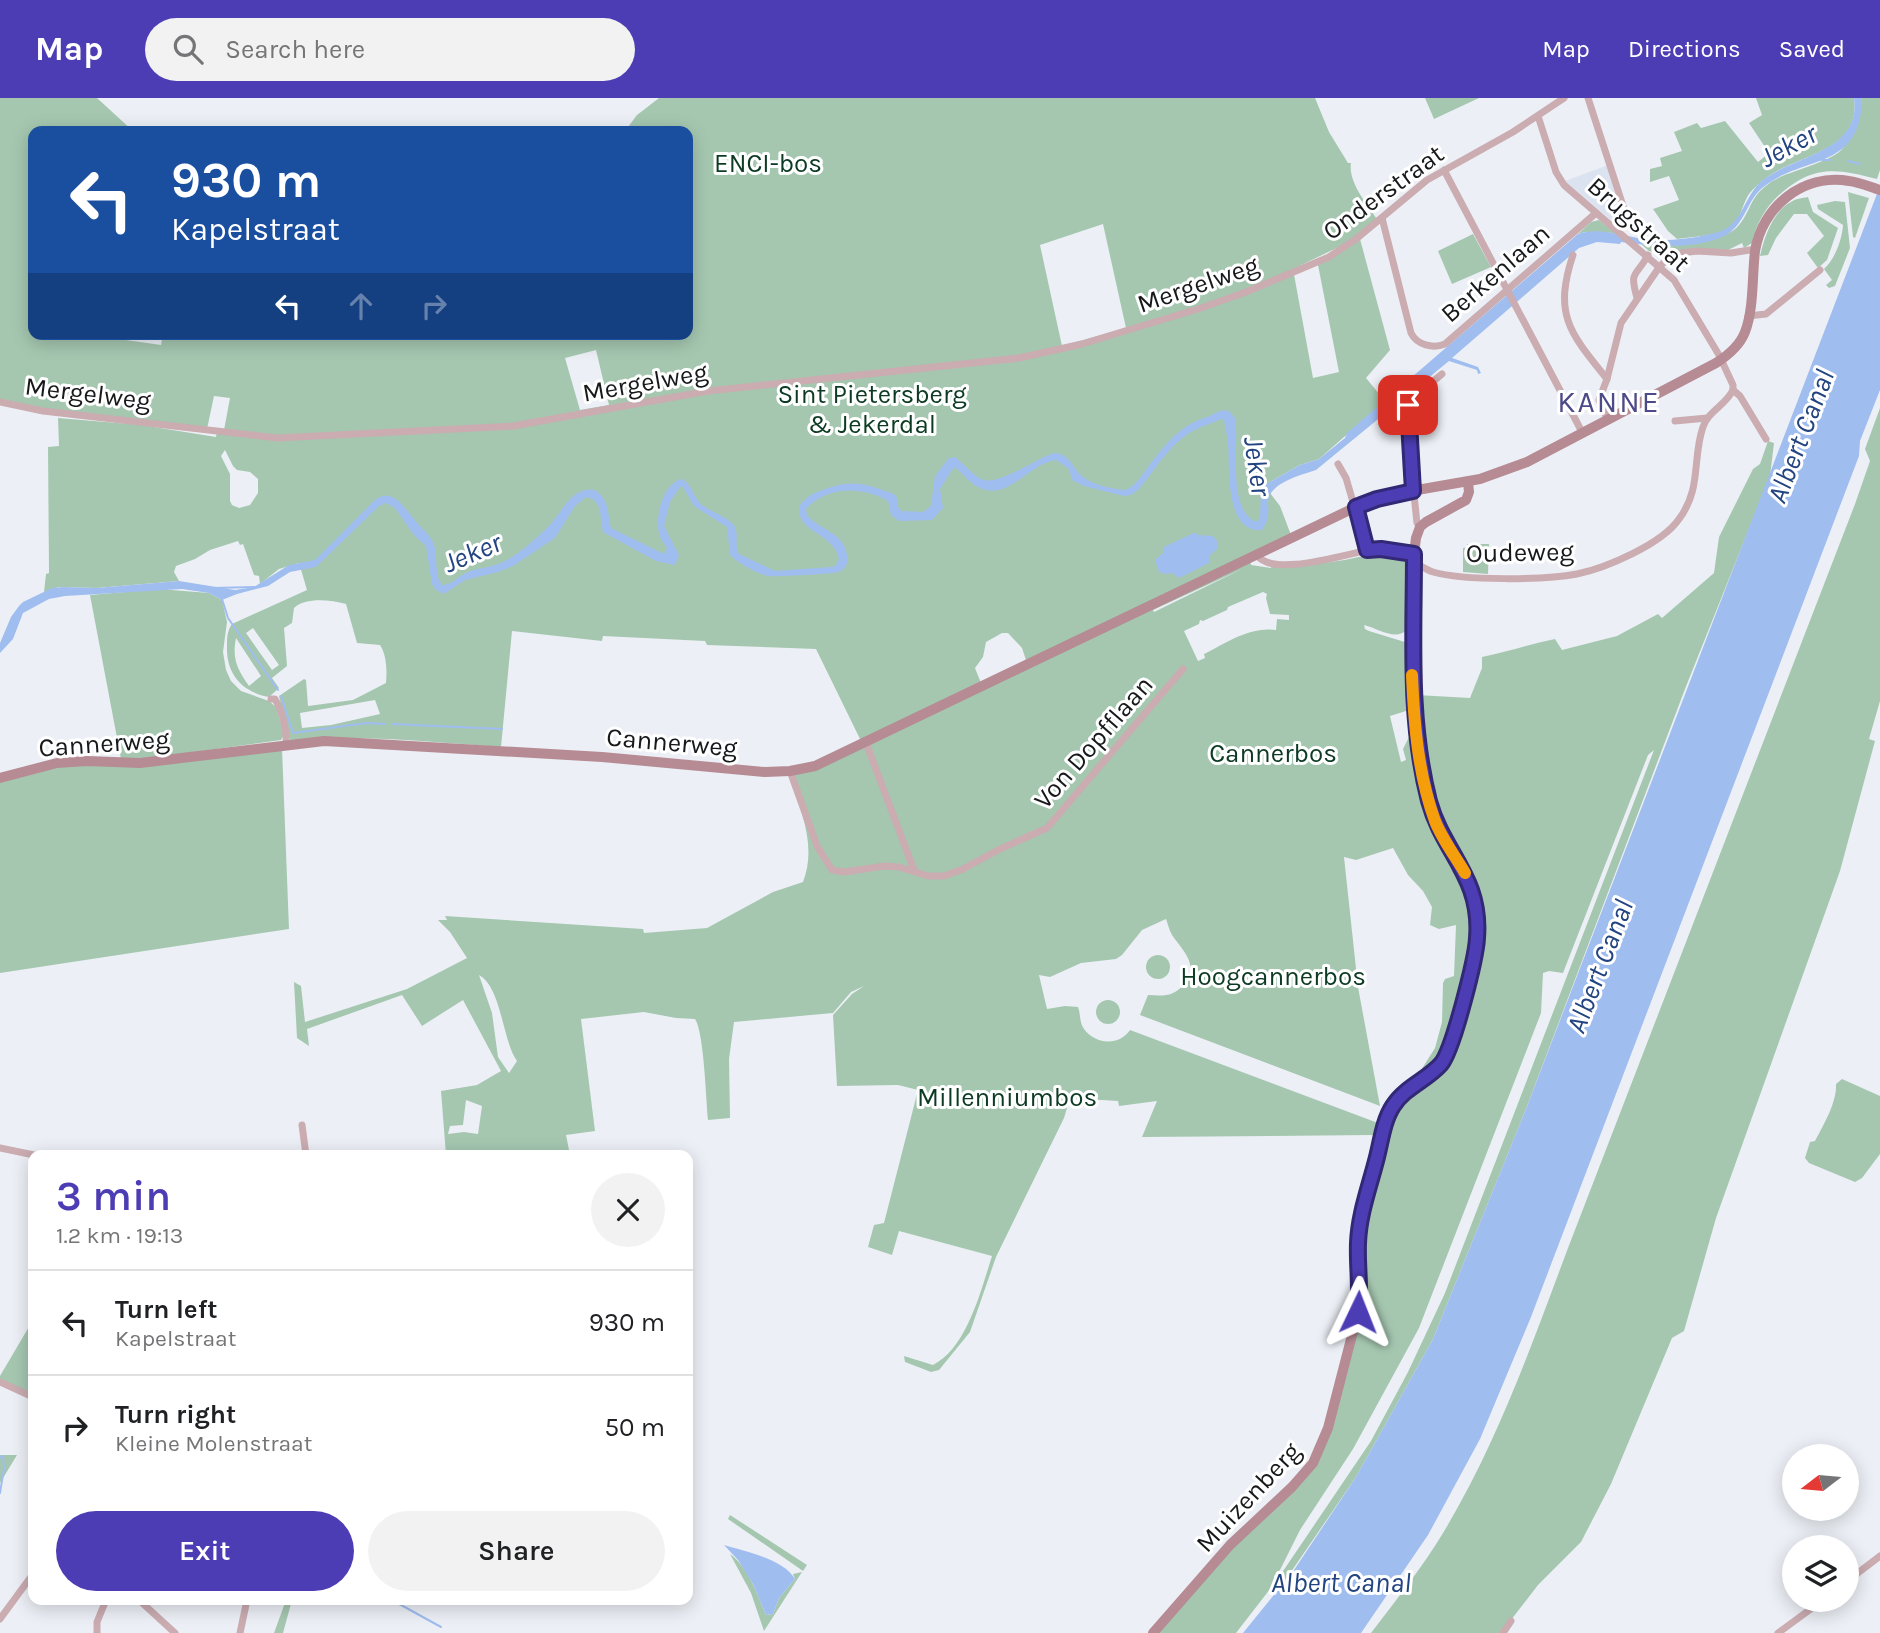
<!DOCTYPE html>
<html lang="en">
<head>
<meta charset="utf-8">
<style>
	:root { --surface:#fff; --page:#f2f2f2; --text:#202124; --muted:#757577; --line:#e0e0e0; --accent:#4d3db4 }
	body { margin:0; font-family:Karla,sans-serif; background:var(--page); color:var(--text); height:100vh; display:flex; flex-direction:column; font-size:26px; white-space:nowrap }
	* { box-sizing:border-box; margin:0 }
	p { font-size:23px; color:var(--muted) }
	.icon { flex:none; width:38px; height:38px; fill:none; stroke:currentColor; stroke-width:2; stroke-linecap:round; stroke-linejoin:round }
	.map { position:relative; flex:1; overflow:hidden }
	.details { position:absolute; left:28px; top:1052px; width:665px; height:455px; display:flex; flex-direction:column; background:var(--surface); border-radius:14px; box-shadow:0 4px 18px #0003 }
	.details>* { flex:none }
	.guide { position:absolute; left:28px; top:28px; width:665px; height:214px; border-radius:14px; box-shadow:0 4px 18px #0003; background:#1a4fa0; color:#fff; overflow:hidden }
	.needle { width:46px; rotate:254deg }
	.fabs { position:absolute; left:1782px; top:1346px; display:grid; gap:14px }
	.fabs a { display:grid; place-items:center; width:77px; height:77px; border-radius:50%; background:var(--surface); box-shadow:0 4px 18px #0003; font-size:35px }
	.pin { position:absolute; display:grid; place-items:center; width:60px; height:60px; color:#fff; margin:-30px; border-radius:14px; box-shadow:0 4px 10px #0006 }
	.me { position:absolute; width:77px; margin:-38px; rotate:2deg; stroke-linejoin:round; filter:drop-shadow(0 0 5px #0008) }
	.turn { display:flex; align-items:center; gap:24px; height:147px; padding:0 28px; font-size:32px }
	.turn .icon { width:91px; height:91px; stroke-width:2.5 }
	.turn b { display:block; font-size:49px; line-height:60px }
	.lanes { display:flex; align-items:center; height:66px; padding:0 28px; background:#0003; justify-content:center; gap:35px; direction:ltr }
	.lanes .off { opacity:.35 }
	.round { display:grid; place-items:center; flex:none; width:74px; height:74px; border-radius:37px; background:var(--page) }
	.overview { display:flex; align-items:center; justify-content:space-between; height:119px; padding:0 28px }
	h1 { font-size:42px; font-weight:600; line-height:52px; color:var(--accent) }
	.action { display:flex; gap:14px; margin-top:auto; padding:14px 28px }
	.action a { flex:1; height:80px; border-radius:42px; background:var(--accent); color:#fff; font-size:28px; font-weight:600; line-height:80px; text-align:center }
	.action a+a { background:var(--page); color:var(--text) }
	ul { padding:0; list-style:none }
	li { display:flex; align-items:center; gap:21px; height:105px; padding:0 28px; border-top:2px solid var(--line) }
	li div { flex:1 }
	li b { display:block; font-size:26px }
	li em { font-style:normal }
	header { display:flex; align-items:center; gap:42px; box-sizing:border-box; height:98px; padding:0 35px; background:var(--accent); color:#fff }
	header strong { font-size:33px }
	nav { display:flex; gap:38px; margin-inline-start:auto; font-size:24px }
	.search { width:490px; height:63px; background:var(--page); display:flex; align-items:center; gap:18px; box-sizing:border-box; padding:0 24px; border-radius:38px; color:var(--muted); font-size:26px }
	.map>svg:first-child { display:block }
	.built { fill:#dce3f0 }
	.green { fill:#a5c7b0; fill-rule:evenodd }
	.water { fill:#a0bdf0 }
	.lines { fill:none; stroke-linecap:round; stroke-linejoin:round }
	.stream { stroke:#a0bdf0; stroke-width:2 }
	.street { stroke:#caacb1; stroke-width:7 }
	.secondary { stroke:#b68b93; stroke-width:10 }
	.route-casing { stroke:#322875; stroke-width:18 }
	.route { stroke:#4d3db4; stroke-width:12 }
	.slow { stroke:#f59e0b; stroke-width:12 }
	.labels { text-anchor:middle; stroke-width:6; stroke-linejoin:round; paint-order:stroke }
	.park-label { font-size:26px; fill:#0c3a22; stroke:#fff }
	.street-label { font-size:26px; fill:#17181a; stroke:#fff }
	.water-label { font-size:28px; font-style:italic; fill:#224480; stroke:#fff }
	.quarter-label { font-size:30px; letter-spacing:2px; fill:#4c4a88; stroke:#fff }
</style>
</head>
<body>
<header>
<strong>Map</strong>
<div class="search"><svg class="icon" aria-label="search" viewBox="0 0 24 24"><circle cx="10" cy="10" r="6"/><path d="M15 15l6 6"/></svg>Search here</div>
<nav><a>Map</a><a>Directions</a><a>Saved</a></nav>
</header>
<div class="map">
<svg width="1880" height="1535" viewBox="0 0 1880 1535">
	<rect width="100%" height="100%" fill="#ecf0f6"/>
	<polygon class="built" points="1608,67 1620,116 1620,121 1612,123 1565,83"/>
	<g class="green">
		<path d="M0 0H97L133 33H33V236H114L112 240 161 247 163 236H688V33H625L637 17 659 0H1315L1329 34 1348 65H1351C1348 84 1367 106 1377 121L1349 144 1293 171 1313 280 1339 274 1318 167 1360 141 1390 252 1366 280 1385 303 1319 361 1300 367 1270 384V395L1280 408 1291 437 1249 458 1251 467 1271 470V467C1291 466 1311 465 1331 464 1359 461 1383 449 1411 463L1410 529C1397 545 1380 531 1364 527L1365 531 1369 533 1408 545 1409 580 1417 597 1470 600 1482 570V559C1507 554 1530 546 1555 541L1562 552 1617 538 1658 516 1662 520 1714 475 1719 439 1753 371 1760 366 1768 343 1774 345 1770 378 1685 591 1526 1011 1433 1241 1356 1379 1280 1490 1274 1486 1236 1535H1156L1218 1463 1313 1370 1358 1226 1363 1229 1366 1205 1364 1140 1375 1079 1395 1012 1413 993 1416 980 1435 950 1442 924 1443 885 1445 881 1454 878 1456 827 1439 831 1430 827 1432 809 1423 793 1408 777 1393 750 1356 762 1344 759 1358 889 1380 1008 1140 917 1148 897C1163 898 1174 899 1184 886 1200 867 1183 853 1172 837 1169 832 1168 826 1166 821L1142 832 1122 857 1116 861 1081 865 1050 879 1039 877 1047 911 1065 908 1078 909C1081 917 1079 924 1084 931 1096 947 1119 948 1130 932L1378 1025 1374 1037 1142 1039 1157 1003 1119 1008 1118 1003 1070 1000 1064 1020 996 1159 970 1234 939 1272 931 1274 905 1264 904 1258 933 1267C967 1250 981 1192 992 1158L899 1133 892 1157 868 1149 874 1127 884 1125 918 992 898 987 837 988 833 917 852 896 864 888 851 894 833 915 734 924 729 961 730 1020 708 1022C706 1002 704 934 695 921L676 920 644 914 581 921 595 1033 566 1037 570 1057H446L441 993 477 987 501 973 463 902 422 928 402 897 307 931 309 948 297 940 294 884 301 888 305 924 407 891 467 860 450 834 438 822H447L445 818 643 831 644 835 707 830 773 794 803 784C817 747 801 713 789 678L861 643 816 551 707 547 705 543 603 538 602 543 512 533 501 649C430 644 360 636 290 643L279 598 304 581 306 582 308 608 353 602 386 585C387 573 387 558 380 547L357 545 346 506C330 502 306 499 294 510L292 525 284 530 287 568 272 580 279 590 269 599C242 594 226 576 227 548 227 540 227 533 232 526L307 492 299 465 279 471 260 486 259 478 254 477 243 446 240 447 238 443 210 452 195 461 176 468 174 474 179 483 97 490 59 489 44 494 46 476 49 475 48 349 59 348 58 320 141 327 216 339 217 332H224L230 300 214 298 207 331 48 311 0 301ZM1103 126 1126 230 1062 248 1040 147ZM596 252 609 307 580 312 565 260ZM225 352 233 368 237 372 250 374 258 381V395L250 407 239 410 232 407 230 403V376L221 358ZM1242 471 1154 514 1153 512ZM1263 494 1267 496 1266 500 1270 516 1289 517V522L1277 521 1276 532C1250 528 1226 545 1204 556L1205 560 1198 563 1184 533 1199 526 1200 522 1203 523 1227 512 1228 509ZM253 530 279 567 272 572 246 535ZM1002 535H1008L1022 550 1026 562 981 585 975 570 983 559 986 544ZM236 540 261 578 249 588C237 571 232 561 236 540ZM375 602 380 616 331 627 302 630 300 615ZM1406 613H1411V635L1403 651 1406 662 1401 664 1390 618ZM1654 652 1445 1195 1408 1274 1371 1343 1275 1485 1274 1478 1280 1472 1300 1432 1353 1351 1419 1230 1541 915 1543 875 1549 873 1563 875 1648 657ZM479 877C502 890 502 942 517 963L509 975 498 959 492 915ZM466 1002 482 1008 478 1036 464 1034 448 1036 450 1028 463 1027Z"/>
		<polygon points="1425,0 1479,0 1434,21"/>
		<path d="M1756 0H1854C1862 55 1794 57 1765 81 1759 85 1753 91 1749 96 1741 108 1741 125 1726 132 1711 138 1693 139 1677 141L1668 133 1653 111 1679 102 1669 78 1650 84V71L1662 68 1660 60 1682 53 1674 34 1697 25 1701 30 1725 23 1758 64 1769 55 1749 25 1762 17Z"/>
		<path d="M1862 0H1880V72L1877 81C1835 70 1813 67 1779 97 1765 110 1756 126 1752 145L1744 150 1742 145 1726 153 1689 152 1667 156 1649 153 1641 146C1665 150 1723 147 1739 127 1753 110 1748 100 1771 84 1787 73 1833 64 1843 50 1847 44 1850 37 1853 31 1859 19 1861 12 1862 0Z"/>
		<polygon points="1848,94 1869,100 1855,140 1853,139"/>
		<path d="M1808 99 1813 114 1838 130 1827 162 1818 170 1807 155 1824 138 1807 116H1794L1776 140 1768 157 1760 158C1764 140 1773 113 1791 104 1795 101 1802 100 1808 99Z"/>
		<path d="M1835 103 1845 104 1850 150 1835 188 1829 190 1826 187 1832 182 1824 171C1835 161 1842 142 1843 127L1818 111 1817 107Z"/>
		<polygon points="1599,122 1615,135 1585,134 1578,136 1591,124"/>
		<polygon points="1473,136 1491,169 1452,186 1438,153"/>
		<path d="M1880 310V603L1869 641 1875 643 1840 773 1716 1120 1684 1233 1672 1240 1611 1386 1581 1444 1538 1487 1501 1535H1371C1396 1502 1422 1470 1443 1435 1497 1346 1532 1246 1568 1150L1855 406 1870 363 1865 351Z"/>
		<polygon points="1467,446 1489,446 1488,476 1463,474 1463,450 1467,449"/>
		<polygon points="159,491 209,495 222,502 227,524 223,554 226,572 231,583 241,593 269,603 276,609 284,636 281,642 143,661 121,661 90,497"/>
		<polygon points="282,650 289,831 0,875 0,683 48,669"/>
		<circle cx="1158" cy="869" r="12"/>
		<circle cx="1108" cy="914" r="12"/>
		<path d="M1842 981 1880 998V1056L1862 1080 1855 1084 1809 1065 1805 1060 1810 1044 1815 1043C1824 1026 1837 1004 1836 986Z"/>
		<polygon points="30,1227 33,1228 33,1296 0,1282 0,1278"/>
		<polygon points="0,1357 17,1357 0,1385"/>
		<polygon points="730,1417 807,1467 803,1473 728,1421"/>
		<path d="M730 1456C749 1470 757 1496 766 1517L773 1516 779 1500 795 1481 793 1476 802 1474 764 1533 751 1495Z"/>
		<polygon points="286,1502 292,1502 283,1535 274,1535"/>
	</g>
	<g class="water">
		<path d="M1854 0H1862C1861 74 1803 56 1762 90 1745 105 1745 129 1722 139 1691 152 1653 148 1621 144L1620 146 1597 144 1579 150 1452 260 1478 269 1481 275 1478 276 1477 272 1449 263 1316 372C1301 377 1268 385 1268 405 1269 416 1269 422 1262 432 1224 436 1230 367 1228 344 1227 337 1225 329 1224 322L1221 321C1211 326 1201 328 1191 334 1169 347 1155 372 1139 391L1131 397 1124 398 1084 388 1072 382 1069 371 1056 362C1030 365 1008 403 980 390 969 385 963 375 954 369L940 391 943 410 932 422 899 423 891 417 888 403C862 388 827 388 806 411L807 417C819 432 844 434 847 457 849 465 845 472 838 474 833 476 772 479 768 478 755 475 740 466 730 457L727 429 694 408 683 389H680L670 404 664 428 679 457 675 467 656 463 603 434C599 420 604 402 586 399L575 408 555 440 513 468 498 474 465 482 444 496 435 491 432 486 426 448 414 437 395 410 386 405 379 408 316 469 290 474 268 488 237 496 222 502 209 495 182 491 65 498 49 501 23 515 13 541 0 555V545L11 519 19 508 23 504 52 490 63 489 97 490 179 483 235 492 254 489 289 467 315 462 376 401C394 390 404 410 415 422 420 429 429 436 433 444 439 458 433 474 442 487 451 487 458 479 466 475 476 470 488 470 498 466 515 460 533 443 546 431 562 416 570 388 595 392 610 402 607 415 611 430L664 456 667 450C664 445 660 441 659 435 655 418 663 385 682 381 692 386 693 400 702 407 711 414 729 419 735 429 739 438 734 448 739 456L775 473 831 469 835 468 839 462C835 433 794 436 800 407 808 397 816 394 828 390 855 381 868 387 894 396L897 400 898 409 901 413 923 414 931 408 935 378 949 360 955 359C964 366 972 376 981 381 997 389 1037 360 1054 355 1070 355 1072 370 1083 379 1093 387 1112 391 1125 392 1136 388 1141 378 1148 369 1164 348 1178 329 1204 320 1215 317 1217 311 1229 313L1235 320C1240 347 1226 410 1256 424L1260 420 1261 392 1268 385 1300 367 1319 361 1345 340 1347 335 1578 136C1600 128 1628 140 1651 142 1672 143 1695 140 1715 135 1744 128 1742 99 1763 82 1793 58 1862 54 1854 0Z"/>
		<polygon points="1880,88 1880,292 1860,343 1859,358 1531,1219 1480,1341 1428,1437 1361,1535 1243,1535 1294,1472 1356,1379 1433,1241 1526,1011"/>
		<polygon points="1196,434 1197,437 1213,438 1217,443 1217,451 1210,457 1209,465 1179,480 1172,475 1165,476 1159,474 1155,462 1163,455 1164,449"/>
		<path d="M724 1447C744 1453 784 1461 795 1481L779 1500 773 1516 766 1517 753 1486 738 1462Z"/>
	</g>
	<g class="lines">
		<g class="stream">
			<polyline points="1822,62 1831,62"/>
			<polyline points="1848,63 1860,66"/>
			<polyline points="212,490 255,489"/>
			<polyline points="222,501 228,520 278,592"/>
			<polyline points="281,598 293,635 366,625 385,626"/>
			<polyline points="392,626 502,631"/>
			<polyline points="0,1359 3,1358 4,1370 0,1395"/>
			<polyline points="392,1502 441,1529"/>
		</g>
		<g class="street">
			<polyline points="1588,0 1626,117 1626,122 1616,132"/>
			<polyline points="1444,72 1582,334"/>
			<path d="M1382 120 1411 235C1417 247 1433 251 1445 246L1596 115"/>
			<polyline points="1626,120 1631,121 1640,130"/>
			<path d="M1573 157C1553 217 1570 235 1607 281"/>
			<path d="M1637 200C1629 171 1636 180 1648 157"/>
			<polyline points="1748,218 1766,216 1820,172"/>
			<polyline points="1733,292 1740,298 1766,341"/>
			<polyline points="0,304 43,313 277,340 513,328 708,293 1019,260 1082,246 1201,210 1246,194 1329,159 1356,141 1427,82 1513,34 1564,0"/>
			<polyline points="1607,320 1599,302 1607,281 1621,225 1660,168 1669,160 1681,155 1697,153 1731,155 1756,151"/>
			<polyline points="1675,323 1707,320"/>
			<polyline points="1338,366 1346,380 1367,452"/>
			<polyline points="1420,429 1417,425 1413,387 1408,307 1413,300 1442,276"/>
			<path d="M1257 457C1273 481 1351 454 1375 451 1388 450 1401 454 1414 456"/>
			<path d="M1414 464C1420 467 1426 472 1433 474 1464 483 1545 482 1577 476 1606 470 1662 446 1679 421 1702 391 1692 360 1703 329 1708 313 1726 307 1733 292V287L1719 257 1674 182 1564 87 1556 74 1538 18"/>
			<path d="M271 601H275C282 613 287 632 286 646"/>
			<polyline points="866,645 914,772"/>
			<polyline points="790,673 817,748 832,772 844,774 884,768 899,769 928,778 944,778 963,771 998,752 1047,730 1183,571"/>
			<polyline points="302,1027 306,1057"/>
			<polyline points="0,1050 34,1057"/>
			<polyline points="0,1284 33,1299"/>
			<polyline points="1846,1484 1880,1458"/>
			<polyline points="139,1502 175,1535"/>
			<polyline points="0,1521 33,1476"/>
			<polyline points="97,1535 97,1524 106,1502"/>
			<polyline points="240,1535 247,1502"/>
			<polyline points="1503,1535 1511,1523"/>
			<polyline points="1778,1535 1823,1502"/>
		</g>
		<g class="secondary">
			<path d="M0 680 57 665 87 663 140 665 324 643 602 659 765 674 790 673 815 668 1356 409 1400 395 1480 381 1527 364 1716 265C1727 258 1740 247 1745 234 1754 211 1752 178 1755 153 1762 109 1803 75 1849 83 1859 84 1870 89 1880 92"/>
			<path d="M1153 1535 1230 1447 1292 1389 1313 1365 1328 1330 1358 1214C1360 1191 1357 1168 1358 1145 1359 1118 1369 1090 1376 1063 1381 1045 1383 1023 1393 1008 1405 989 1427 982 1441 966 1453 952 1476 860 1477 840 1482 779 1442 755 1429 703 1414 643 1413 585 1413 524 1413 496 1412 468 1416 440L1420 429 1426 424 1466 402 1469 394 1468 384"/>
		</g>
	</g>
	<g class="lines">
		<g class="route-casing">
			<path id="route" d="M1358 1214C1361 1191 1357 1168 1358 1145 1359 1117 1369 1090 1376 1063 1381 1045 1383 1023 1393 1008 1405 989 1427 982 1441 966 1453 952 1476 860 1477 840 1482 779 1443 755 1429 703 1408 621 1414 539 1414 456L1381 451 1367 452 1356 409 1377 401 1413 393 1408 307"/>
		</g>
		<use href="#route" class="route"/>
		<path class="slow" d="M1412 577C1414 626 1418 676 1435 723 1442 741 1455 758 1465 775"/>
	</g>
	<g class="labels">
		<g class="park-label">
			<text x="768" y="74">ENCI-bos</text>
			<text x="872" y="305">Sint Pietersberg<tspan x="872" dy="30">&amp; Jekerdal</tspan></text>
			<text x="1273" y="664">Cannerbos</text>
			<text x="1273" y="887">Hoogcannerbos</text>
			<text x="1007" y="1008">Millenniumbos</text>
		</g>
		<g class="street-label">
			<text transform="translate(1383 94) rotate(-36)" y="9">Onderstraat</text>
			<text transform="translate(1639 126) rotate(42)" y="9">Brugstraat</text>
			<text transform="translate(1495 175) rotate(-41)" y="9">Berkenlaan</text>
			<text transform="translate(1198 186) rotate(-19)" y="9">Mergelweg</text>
			<text transform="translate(645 284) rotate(-10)" y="9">Mergelweg</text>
			<text transform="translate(88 295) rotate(7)" y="9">Mergelweg</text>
			<text transform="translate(1520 454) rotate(-1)" y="9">Oudeweg</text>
			<text transform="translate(672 644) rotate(5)" y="9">Cannerweg</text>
			<text transform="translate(1093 644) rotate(-49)" y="9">Von Dopfflaan</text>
			<text transform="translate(104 645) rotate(-4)" y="9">Cannerweg</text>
			<text transform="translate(1248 1399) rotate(-47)" y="9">Muizenberg</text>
		</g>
		<g class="water-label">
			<text transform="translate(1788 47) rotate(-28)" y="10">Jeker</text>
			<text transform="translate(1800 338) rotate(-69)" y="10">Albert Canal</text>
			<text transform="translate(1258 368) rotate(82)" y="10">Jeker</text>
			<text transform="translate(472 454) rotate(-23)" y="10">Jeker</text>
			<text transform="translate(1599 868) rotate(-69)" y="10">Albert Canal</text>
			<text x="1341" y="1494">Albert Canal</text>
		</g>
		<g class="quarter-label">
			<text x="1609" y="314">KANNE</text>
		</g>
	</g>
</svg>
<div class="fabs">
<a><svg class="needle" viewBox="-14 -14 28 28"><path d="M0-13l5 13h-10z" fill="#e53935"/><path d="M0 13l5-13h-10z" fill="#757577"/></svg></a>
<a><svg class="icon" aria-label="layers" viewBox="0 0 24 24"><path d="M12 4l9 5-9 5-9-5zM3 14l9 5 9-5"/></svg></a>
</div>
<div class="pin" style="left:1408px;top:307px;background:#d93025"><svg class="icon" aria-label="arrive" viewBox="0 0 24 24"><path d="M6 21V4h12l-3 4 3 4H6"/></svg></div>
<svg class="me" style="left:1358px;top:1214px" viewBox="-20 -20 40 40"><path d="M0-17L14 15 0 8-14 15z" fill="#4d3db4" stroke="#fff" stroke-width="4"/></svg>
<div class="guide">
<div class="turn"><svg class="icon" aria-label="left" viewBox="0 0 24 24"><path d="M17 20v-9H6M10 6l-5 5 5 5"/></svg><div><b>930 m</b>Kapelstraat</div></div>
<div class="lanes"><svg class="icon" aria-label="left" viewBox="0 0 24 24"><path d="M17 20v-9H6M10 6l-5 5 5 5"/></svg><svg class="icon off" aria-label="ahead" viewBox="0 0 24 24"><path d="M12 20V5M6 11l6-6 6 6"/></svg><svg class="icon off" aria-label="right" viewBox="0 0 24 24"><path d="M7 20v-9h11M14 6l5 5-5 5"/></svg></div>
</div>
<section class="details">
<div class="overview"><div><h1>3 min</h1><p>1.2 km · 19:13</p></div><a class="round"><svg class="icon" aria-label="close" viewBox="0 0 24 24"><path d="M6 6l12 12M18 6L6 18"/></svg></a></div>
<ul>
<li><svg class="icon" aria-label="left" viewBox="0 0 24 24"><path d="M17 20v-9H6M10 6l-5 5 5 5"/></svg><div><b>Turn left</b><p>Kapelstraat</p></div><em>930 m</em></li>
<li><svg class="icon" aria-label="right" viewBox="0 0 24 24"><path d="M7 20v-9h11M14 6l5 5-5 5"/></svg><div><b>Turn right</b><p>Kleine Molenstraat</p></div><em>50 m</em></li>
</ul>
<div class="action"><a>Exit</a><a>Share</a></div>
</section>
</div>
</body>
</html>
